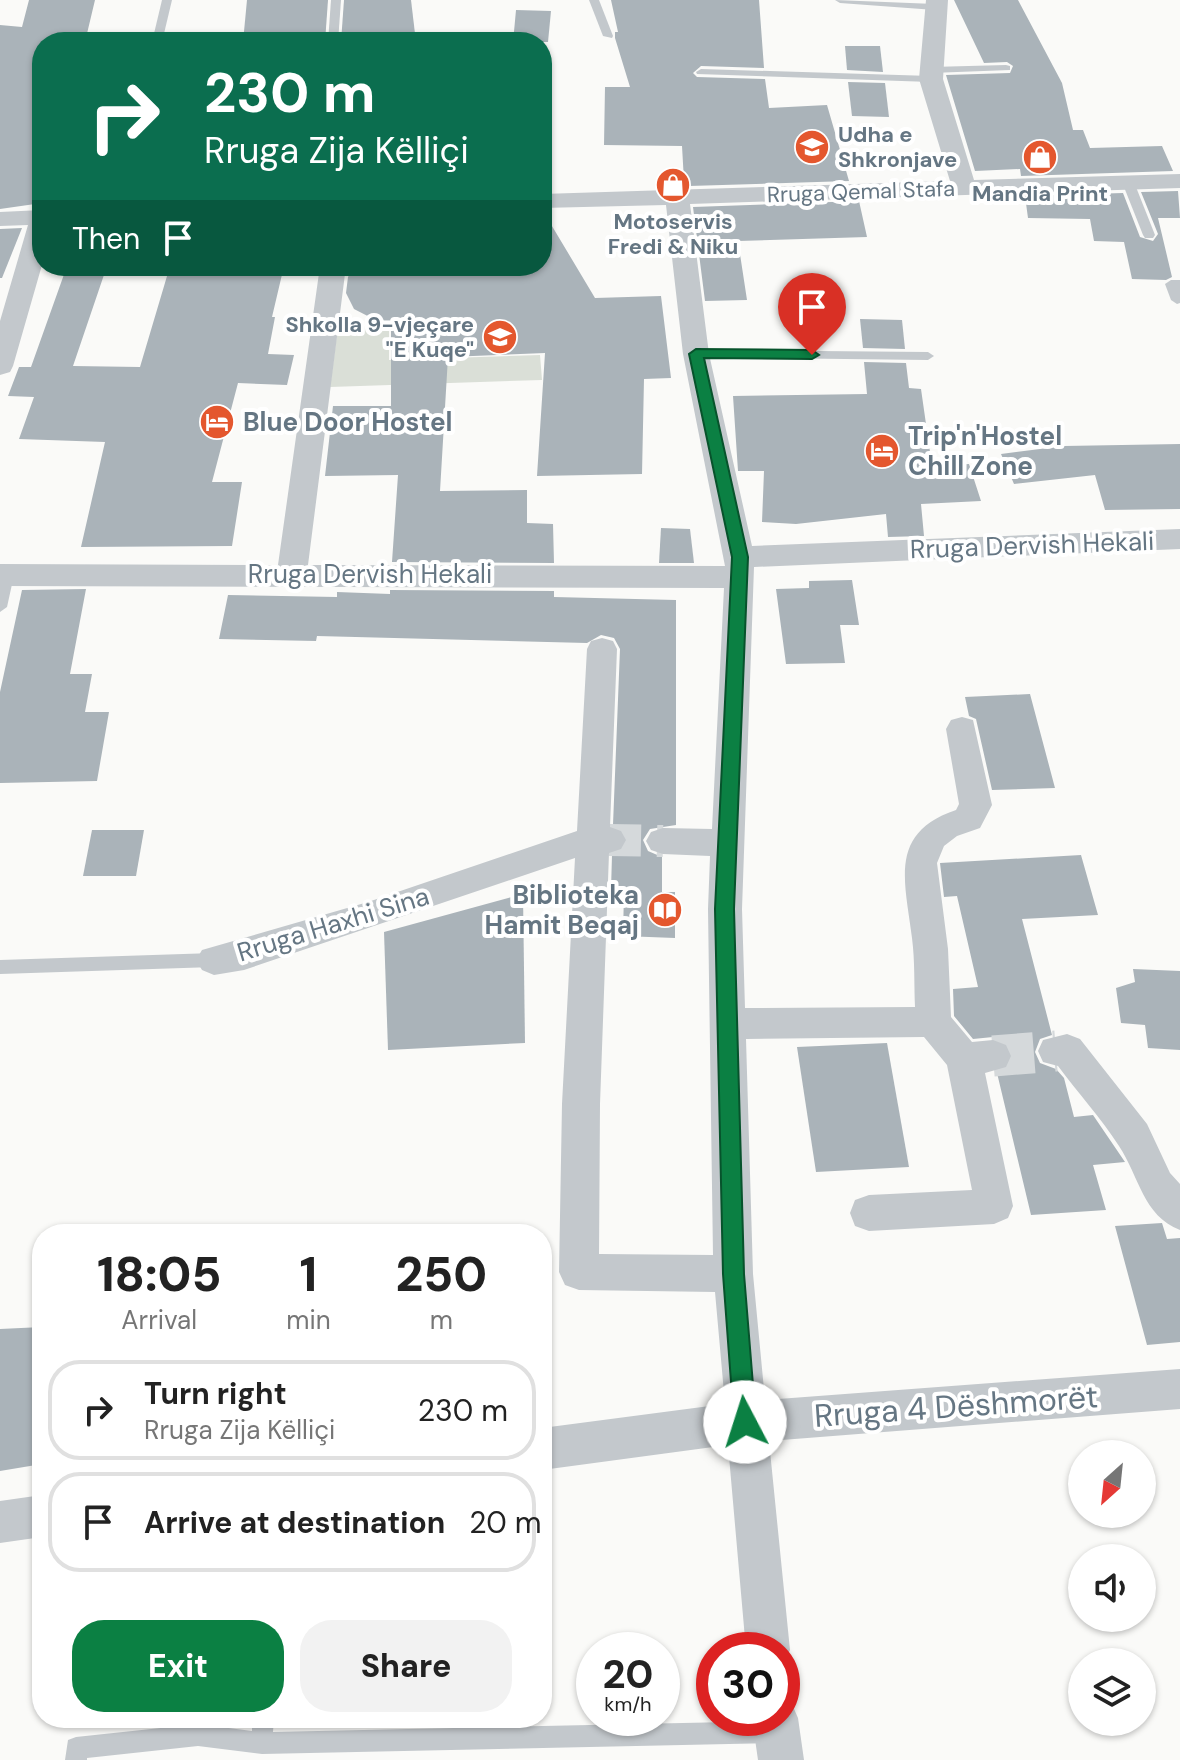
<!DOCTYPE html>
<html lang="en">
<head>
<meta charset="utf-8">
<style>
	:root { --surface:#fff; --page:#f2f2f2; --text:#222; --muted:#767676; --line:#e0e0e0; --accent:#0b8043 }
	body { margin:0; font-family:"DM Sans",sans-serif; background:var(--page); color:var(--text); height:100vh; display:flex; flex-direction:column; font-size:30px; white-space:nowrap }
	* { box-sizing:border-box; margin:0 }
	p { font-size:26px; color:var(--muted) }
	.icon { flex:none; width:44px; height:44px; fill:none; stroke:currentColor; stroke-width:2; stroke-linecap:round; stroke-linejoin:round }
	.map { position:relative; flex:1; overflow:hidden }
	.side { position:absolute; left:32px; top:1224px; width:520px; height:504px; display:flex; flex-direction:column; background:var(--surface); border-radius:32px; box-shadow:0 2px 6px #0004 }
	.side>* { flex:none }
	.banner { position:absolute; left:32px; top:32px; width:520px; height:244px; border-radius:32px; box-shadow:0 2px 6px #0004; background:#0b6e4f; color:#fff; overflow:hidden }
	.needle { width:52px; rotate:207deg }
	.controls { position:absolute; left:1068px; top:1440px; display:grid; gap:16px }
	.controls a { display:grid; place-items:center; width:88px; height:88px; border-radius:50%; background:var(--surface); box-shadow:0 2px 6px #0004; font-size:40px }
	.speed { position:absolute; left:576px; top:1632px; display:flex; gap:16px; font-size:40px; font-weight:700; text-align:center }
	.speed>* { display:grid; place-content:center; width:104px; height:104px; border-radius:50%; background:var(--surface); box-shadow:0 2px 6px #0004; line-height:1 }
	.speed small { font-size:20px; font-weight:400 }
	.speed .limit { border:12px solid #d22; background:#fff; color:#111 }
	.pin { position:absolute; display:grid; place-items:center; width:68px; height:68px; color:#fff; margin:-82px -34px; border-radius:50% 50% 50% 0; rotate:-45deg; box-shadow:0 0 8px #0007 }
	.pin .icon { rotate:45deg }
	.me { position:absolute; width:88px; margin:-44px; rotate:355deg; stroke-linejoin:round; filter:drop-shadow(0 0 6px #0008) }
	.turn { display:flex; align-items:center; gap:28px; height:168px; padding:0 40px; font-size:36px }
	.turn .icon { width:104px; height:104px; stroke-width:2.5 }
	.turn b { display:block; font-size:56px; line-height:68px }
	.then { display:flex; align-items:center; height:76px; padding:0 40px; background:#0003; gap:16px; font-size:30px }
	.eta { display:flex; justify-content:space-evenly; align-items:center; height:136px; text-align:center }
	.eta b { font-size:48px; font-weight:800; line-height:56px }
	.action { display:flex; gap:16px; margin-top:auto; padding:16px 40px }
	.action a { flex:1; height:92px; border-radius:32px; background:var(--accent); color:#fff; font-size:32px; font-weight:800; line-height:92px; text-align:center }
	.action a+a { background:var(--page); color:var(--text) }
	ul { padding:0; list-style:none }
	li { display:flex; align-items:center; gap:24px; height:100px; margin:0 16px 12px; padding:0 24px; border:4px solid var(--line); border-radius:32px }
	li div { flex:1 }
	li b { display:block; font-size:30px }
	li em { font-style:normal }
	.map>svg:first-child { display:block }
	.green { fill:#dadfd7 }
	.building { fill:#aab3b9 }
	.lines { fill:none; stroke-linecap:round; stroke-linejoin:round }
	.minor-tunnel-far1 { stroke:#d5d9db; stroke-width:32; stroke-dasharray:32 16; stroke-linecap:butt }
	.minor-tunnel { stroke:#d5d9db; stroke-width:41; stroke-dasharray:41 20; stroke-linecap:butt }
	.service { fill:#c3c8cc; fill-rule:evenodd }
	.minor { fill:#c3c8cc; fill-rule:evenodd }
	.route { fill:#0b8043; stroke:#07532c; stroke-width:2 }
	.labels { text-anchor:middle; stroke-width:8; stroke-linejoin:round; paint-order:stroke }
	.far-poi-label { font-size:22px; font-weight:bold; fill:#657683; stroke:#fff }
	.far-street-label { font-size:22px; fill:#657683; stroke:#fff }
	.poi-label { font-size:26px; font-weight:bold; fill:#657683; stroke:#fff; text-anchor:start }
	.street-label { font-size:26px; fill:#657683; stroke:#fff }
	.near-street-label { font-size:32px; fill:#657683; stroke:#fff }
</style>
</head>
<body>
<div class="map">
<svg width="1180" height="1760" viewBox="0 0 1180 1760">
	<rect width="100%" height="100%" fill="#fafaf8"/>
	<polygon class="green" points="389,326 389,360 540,355 542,380 330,387 338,327"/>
	<g class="building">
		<polygon points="29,0 95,0 85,42 42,42 42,203 0,209 0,25 22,27"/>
		<polygon points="247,0 328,0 325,42 243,42"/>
		<polygon points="344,0 411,0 416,42 341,42"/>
		<polygon points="611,0 759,0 764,68 701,66 693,73 697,77 765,79 769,108 827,105 849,181 689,186 688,181 684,181 682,146 604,145 605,87 630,87 615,38 615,32 618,32"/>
		<polygon points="954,0 1018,0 1062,83 1073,130 1083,130 1090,148 1162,146 1173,171 1021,176 1020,169 975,171 946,75 1010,73 1013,66 1007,62 984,63"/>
		<polygon points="516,10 551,11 548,42 513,42"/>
		<polygon points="845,46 880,46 883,72 847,70"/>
		<polygon points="848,82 885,83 889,117 852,116"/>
		<polygon points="1178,191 1180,218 1158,218 1172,277 1166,280 1132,279 1124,242 1094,241 1090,219 1028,218 1025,196 1123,193 1140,237 1153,241 1158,234 1141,192"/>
		<polygon points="859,201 867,237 738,241 747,300 705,301 693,207"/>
		<polygon points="543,211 595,298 661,296 671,378 644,379 642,474 537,476 545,353 448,357 440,491 527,490 527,523 553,524 554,563 392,562 398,475 325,476 333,406 391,406 391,328 354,309 346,293 348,277 354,266 542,266"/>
		<polygon points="22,228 2,278 0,278 0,229"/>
		<polygon points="67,266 107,266 73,366 140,367 170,266 284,266 272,317 275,317 268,354 294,355 287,385 238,383 212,482 242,482 232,546 81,547 105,442 19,439 34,397 8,396 19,367 31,367"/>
		<polygon points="860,319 902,320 905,349 863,348"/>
		<polygon points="864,362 906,363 909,388 921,389 932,466 969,464 981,501 921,504 924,536 888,537 886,514 796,524 762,522 764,471 738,471 733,396 867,394"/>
		<polygon points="1180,444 1180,509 1105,510 1095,475 1014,484 1001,454 1064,446"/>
		<polygon points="661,528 690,529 694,563 659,563"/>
		<polygon points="852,580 859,625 840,625 845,663 786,664 776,589 809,588 809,581"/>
		<polygon points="86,589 70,674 92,674 85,712 109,712 97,781 0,783 0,692 22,590"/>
		<polygon points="390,590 554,591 554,597 676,600 676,825 650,829 643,840 648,851 662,857 662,892 675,892 675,938 623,936 624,891 611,890 612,855 624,850 629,841 624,830 613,825 620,649 614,638 601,635 587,643 317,636 316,641 219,639 228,595 337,597 337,592 390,594"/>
		<polygon points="1030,694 1055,788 992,790 976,719 969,716 965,697"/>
		<polygon points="92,830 144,830 136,876 83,876"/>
		<polygon points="1081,855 1098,915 1022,919 1052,1035 1040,1039 1035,1052 1040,1063 1056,1069 1064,1078 1074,1117 1093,1115 1125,1162 1093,1165 1106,1210 1031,1215 997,1073 1009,1068 1014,1055 1007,1042 993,1037 973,1039 954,1016 953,989 978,987 957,896 944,897 940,863"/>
		<polygon points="523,894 525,1043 388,1050 384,932"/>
		<polygon points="1133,969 1180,971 1180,1050 1148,1048 1145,1025 1121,1023 1116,988 1135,982"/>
		<polygon points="887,1043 909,1167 816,1172 797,1047"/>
		<polygon points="1162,1223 1167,1239 1180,1238 1180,1342 1147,1345 1115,1226"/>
		<polygon points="42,1327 42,1464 0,1471 0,1329"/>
	</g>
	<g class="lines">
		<polyline class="minor-tunnel-far1" points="609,840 663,841"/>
		<polyline class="minor-tunnel" points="993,1056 1056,1051"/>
		<g class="service">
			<polygon points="162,0 172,0 162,42 152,42"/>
			<polygon points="331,0 341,0 338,42 328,42"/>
			<polygon points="589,0 599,0 613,36 612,38 603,36"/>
			<polygon points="835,0 935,4 940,7 935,10 840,3"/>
			<polygon points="1006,65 1010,66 1010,70 931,73 926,70 931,67"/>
			<polygon points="701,69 931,76 936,79 931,82 697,74 696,72"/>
			<polygon points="1128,179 1134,182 1155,235 1153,238 1145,238 1143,235 1122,182"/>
			<polygon points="1180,280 1180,303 1177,304 1171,300 1165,284 1171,280"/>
			<polygon points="696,350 928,352 934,356 928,360 692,357 692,351"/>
			<polygon points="7,570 14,575 7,607 0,612 0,575"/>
			<polygon points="214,953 220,955 222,960 220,965 214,967 0,974 0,960"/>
			<polygon points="252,1718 274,1718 273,1732 775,1721 783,1724 786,1732 783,1740 775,1743 262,1754 198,1746 87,1758 87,1760 65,1760 68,1740 76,1737 198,1724 252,1731"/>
		</g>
		<g class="minor">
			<path d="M926 0H948L943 79 974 180 1180 174V188L690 204 709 354 752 546 1180 529V549L754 567 742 909 745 1008 915 1007C914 984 915 961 912 938 905 881 888 833 956 810L959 804 946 729 951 720 962 717 973 720 992 805 980 828 957 836 944 846 937 863 948 949 951 1017 972 1042 993 1040 1006 1045 1011 1056 1006 1067 985 1073 1013 1206 1008 1218 994 1224 869 1231 855 1226 850 1213 855 1200 869 1195 972 1190 947 1065 924 1037 746 1039 753 1274 765 1400 1180 1369V1409L769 1441 790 1650 782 1666V1650H746L728 1445 542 1470V1428L725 1404 715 1292 579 1290 565 1285 559 1272 562 1104 575 858 244 970 214 975 202 970 196 960 202 950 368 902 577 831 587 649 591 641 602 638 613 641 617 649 610 827 621 831 626 840 621 849 609 853 600 1104 599 1254 713 1255 708 909 710 856 663 854 651 850 646 841 651 832 663 828 712 829 724 588 0 586V564L278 565 320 266H346L308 565 725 566 683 354 666 205 542 208V194L950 181 919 79Z"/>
			<polygon points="42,210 42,265 13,366 10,372 0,375 0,321 28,225 0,226 0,212"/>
			<path d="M1067 1034 1080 1039 1147 1124 1170 1173 1180 1184V1230C1143 1216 1139 1176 1119 1146 1101 1118 1078 1093 1058 1066L1043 1062 1038 1051 1043 1040Z"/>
			<polygon points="42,1495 42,1537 0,1543 0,1501"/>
			<polygon points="782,1698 791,1702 798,1718 804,1760 758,1760 752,1718 782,1718"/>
		</g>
	</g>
	<polygon class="route" points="696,349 812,350 819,355 812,359 704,358 748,557 734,909 744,1274 756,1422 753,1430 745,1433 737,1430 734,1422 723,1274 715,909 732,557 689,354"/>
	<defs>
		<g id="school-disc" transform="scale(1.8)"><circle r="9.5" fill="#e4572e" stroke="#fff"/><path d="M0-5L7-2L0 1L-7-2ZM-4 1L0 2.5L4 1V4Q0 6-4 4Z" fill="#fff"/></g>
		<g id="shop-disc" transform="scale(1.8)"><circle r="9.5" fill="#e4572e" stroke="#fff"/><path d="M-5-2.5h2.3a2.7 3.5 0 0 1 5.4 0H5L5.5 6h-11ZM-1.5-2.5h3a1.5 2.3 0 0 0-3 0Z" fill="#fff"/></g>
		<g id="hotel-disc" transform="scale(1.8)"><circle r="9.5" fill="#e4572e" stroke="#fff"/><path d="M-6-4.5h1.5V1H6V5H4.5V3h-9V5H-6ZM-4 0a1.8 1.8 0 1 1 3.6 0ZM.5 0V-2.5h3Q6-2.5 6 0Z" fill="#fff"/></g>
		<g id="library-disc" transform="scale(1.8)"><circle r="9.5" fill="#e4572e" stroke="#fff"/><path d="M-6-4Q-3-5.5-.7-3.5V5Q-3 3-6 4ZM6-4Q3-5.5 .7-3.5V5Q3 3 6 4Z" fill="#fff"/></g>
	</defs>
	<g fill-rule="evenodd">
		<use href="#school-disc" x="812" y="147"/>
		<use href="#shop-disc" x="1040" y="157"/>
		<use href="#shop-disc" x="673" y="185"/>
		<use href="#school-disc" x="500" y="337"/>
		<use href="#hotel-disc" x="217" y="422"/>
		<use href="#hotel-disc" x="882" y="451"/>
		<use href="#library-disc" x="665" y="910"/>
	</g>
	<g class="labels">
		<g class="far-poi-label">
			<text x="838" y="142" text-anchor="start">Udha e<tspan x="838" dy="25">Shkronjave</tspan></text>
			<text x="1040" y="201">Mandia Print</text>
			<text x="673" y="229">Motoservis<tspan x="673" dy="25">Fredi &amp; Niku</tspan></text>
			<text x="474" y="332" text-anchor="end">Shkolla 9-vjeçare<tspan x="474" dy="25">"E Kuqe"</tspan></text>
		</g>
		<g class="far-street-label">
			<text transform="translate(861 191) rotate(-2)" y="8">Rruga Qemal Stafa</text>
		</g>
		<g class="poi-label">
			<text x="243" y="431">Blue Door Hostel</text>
			<text x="908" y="445">Trip'n'Hostel<tspan x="908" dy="30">Chill Zone</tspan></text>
			<text x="639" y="904" text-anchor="end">Biblioteka<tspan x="639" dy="30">Hamit Beqaj</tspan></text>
		</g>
		<g class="street-label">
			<text transform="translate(1032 545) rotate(-2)" y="9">Rruga Dervish Hekali</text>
			<text x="370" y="583">Rruga Dervish Hekali</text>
			<text transform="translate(333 924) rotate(-17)" y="9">Rruga Haxhi Sina</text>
		</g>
		<g class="near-street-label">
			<text transform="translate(956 1406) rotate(-4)" y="11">Rruga 4 Dëshmorët</text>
		</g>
	</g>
</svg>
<div class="controls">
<a><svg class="needle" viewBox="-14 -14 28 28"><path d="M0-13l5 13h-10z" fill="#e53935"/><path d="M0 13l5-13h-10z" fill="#767676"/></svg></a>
<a><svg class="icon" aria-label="sound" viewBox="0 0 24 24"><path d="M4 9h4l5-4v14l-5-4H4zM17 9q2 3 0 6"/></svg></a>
<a><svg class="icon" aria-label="layers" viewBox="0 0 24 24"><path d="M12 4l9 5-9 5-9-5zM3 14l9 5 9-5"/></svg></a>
</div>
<div class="speed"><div>20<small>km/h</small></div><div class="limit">30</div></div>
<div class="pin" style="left:812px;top:355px;background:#d93025"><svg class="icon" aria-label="arrive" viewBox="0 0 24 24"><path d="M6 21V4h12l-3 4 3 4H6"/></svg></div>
<svg class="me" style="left:745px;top:1422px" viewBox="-20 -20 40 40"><circle r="19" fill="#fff"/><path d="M0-13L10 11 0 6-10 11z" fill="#0b8043"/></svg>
<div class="banner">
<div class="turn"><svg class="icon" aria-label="right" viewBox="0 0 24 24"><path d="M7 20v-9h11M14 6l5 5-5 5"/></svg><div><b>230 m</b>Rruga Zija Këlliçi</div></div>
<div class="then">Then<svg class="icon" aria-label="arrive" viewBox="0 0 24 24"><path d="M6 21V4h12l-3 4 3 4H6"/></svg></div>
</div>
<section class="side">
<div class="eta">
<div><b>18:05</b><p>Arrival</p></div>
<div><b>1</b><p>min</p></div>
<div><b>250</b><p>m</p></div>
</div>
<ul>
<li><svg class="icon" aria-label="right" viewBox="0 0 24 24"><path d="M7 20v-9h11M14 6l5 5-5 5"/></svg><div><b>Turn right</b><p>Rruga Zija Këlliçi</p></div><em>230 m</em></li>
<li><svg class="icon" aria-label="arrive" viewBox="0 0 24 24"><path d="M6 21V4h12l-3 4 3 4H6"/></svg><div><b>Arrive at destination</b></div><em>20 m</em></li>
</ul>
<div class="action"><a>Exit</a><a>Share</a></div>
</section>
</div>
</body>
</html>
